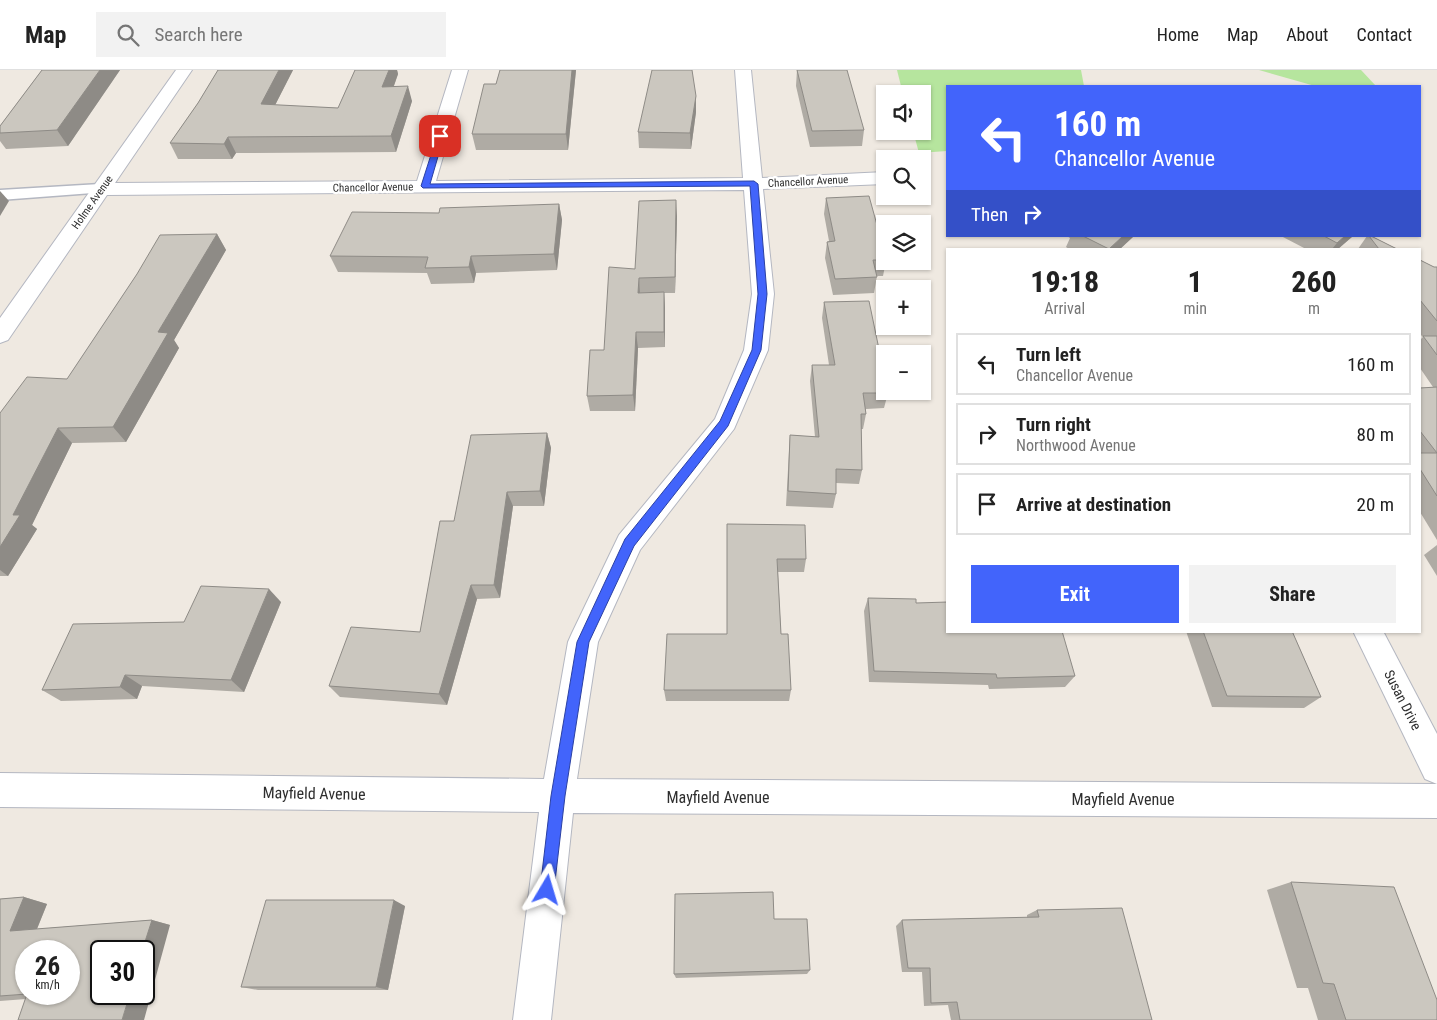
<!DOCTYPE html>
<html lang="en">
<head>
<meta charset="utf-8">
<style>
	:root { --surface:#fff; --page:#f2f2f2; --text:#222; --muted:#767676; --line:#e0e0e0; --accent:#4264fb }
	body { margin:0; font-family:"Roboto Condensed",sans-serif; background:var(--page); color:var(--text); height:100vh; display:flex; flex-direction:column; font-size:19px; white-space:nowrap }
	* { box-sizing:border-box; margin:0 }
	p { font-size:16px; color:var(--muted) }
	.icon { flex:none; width:28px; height:28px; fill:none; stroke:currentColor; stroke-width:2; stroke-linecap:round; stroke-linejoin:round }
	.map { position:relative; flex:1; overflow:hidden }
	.panel { position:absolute; left:946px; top:178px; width:475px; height:385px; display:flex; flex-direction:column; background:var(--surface); border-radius:0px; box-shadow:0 1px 4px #0004 }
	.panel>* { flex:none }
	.guide { position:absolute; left:946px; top:15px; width:475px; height:152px; border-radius:0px; box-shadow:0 1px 4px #0004; background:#4264fb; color:#fff; overflow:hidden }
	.fabs { position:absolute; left:876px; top:15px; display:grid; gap:10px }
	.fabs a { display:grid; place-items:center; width:55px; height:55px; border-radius:0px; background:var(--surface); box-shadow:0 1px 4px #0004; font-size:25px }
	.speed { position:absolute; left:15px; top:870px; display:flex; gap:10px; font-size:25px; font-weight:700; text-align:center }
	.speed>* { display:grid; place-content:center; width:65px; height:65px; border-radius:50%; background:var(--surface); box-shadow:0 1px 4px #0004; line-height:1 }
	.speed small { font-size:12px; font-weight:400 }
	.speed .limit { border:2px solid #111; border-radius:8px; background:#fff; color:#111 }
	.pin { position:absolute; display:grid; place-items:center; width:42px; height:42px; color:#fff; margin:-21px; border-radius:10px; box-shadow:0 2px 8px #0006 }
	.me { position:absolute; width:55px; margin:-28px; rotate:7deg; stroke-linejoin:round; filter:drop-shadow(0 0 4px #0008) }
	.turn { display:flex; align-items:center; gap:18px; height:105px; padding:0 25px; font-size:22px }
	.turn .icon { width:65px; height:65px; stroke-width:2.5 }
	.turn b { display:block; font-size:35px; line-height:42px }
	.then { display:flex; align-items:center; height:48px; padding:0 25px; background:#0003; gap:10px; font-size:19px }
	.eta { display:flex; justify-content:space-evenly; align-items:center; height:85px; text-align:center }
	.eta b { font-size:30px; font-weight:700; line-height:35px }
	.button { display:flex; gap:10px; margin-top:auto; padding:10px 25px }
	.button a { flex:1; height:58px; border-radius:0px; background:var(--accent); color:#fff; font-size:20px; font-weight:700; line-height:58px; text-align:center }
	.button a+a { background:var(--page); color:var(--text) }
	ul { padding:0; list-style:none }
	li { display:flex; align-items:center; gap:15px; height:62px; margin:0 10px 8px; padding:0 15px; border:2px solid var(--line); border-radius:0px }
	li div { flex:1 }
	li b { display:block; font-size:19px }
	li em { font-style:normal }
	header { display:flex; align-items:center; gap:30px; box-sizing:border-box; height:70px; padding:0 25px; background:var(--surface); border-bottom:1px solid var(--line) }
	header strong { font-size:24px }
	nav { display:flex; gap:28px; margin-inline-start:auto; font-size:18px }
	.search { width:350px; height:45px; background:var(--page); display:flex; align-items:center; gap:12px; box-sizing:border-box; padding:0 18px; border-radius:0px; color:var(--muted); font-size:19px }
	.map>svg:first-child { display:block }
	.green { fill:#b6e59e }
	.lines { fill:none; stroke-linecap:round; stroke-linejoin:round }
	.lane-casing { stroke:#b4b7c1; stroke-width:3 }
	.street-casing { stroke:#b4b7c1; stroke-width:2 }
	.lane { fill:#fff; fill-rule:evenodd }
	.street { fill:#fff; fill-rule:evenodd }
	.wall { fill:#afaba4 }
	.shaded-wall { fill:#8e8b86 }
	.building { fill:#cbc7bf; stroke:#8e8b86; fill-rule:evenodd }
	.route { fill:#4264fb; stroke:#2b41a3 }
	.labels { text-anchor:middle; stroke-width:5; stroke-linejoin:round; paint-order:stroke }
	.far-street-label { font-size:11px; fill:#2e2e2e; stroke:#fff }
	.street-label { font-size:14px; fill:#2e2e2e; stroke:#fff }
	.near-street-label { font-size:16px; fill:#2e2e2e; stroke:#fff }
</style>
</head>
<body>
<header>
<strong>Map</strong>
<div class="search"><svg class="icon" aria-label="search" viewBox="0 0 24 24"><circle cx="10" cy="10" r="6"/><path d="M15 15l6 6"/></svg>Search here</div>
<nav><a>Home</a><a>Map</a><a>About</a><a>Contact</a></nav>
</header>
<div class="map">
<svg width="1437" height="950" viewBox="0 0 1437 950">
	<rect width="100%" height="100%" fill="#efe9e1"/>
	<g class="green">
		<polygon points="897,0 1081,0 1084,16 948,16 947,81 919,83 913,61 922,61 922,24 903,24"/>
		<polygon points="1259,0 1361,0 1376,16 1315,16"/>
	</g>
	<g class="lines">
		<g class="lane-casing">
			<polygon id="lane" points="100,114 106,116 108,119 106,122 0,130 0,120"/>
		</g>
		<g class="street-casing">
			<g id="street">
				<polygon points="176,0 192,0 115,113 417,111 452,0 468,0 436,111 743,108 735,0 751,0 762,108 885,102 885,114 763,119 774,224 768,280 734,359 640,480 598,572 577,709 1437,714 1437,748 573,743 551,950 513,950 539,742 0,737 0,703 544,709 568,572 572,563 619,465 715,349 744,280 752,224 744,120 107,125 8,270 0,273 0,248"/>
				<polygon points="1353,561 1383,561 1437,664 1437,714 1425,709"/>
			</g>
		</g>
		<use href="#lane" class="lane"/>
		<use href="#street" class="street"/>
	</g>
	<g class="wall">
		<polygon points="42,0 120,0 68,76 6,79 0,71 0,56"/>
		<polygon points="218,0 293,0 275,35 338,38 355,0 397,0 398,4 394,16 412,31 396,82 236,83 232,89 178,89 170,73 198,33"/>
		<polygon points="500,0 576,0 568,80 476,80 472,64 496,14"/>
		<polygon points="797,0 864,60 862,76 810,77 796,16"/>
		<polygon points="696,26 696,42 691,79 639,78 638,62"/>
		<polygon points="826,128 885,184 885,191 886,191 883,206 877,206 874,223 833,225 825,188 827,172 829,171 824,144"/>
		<polygon points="559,134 562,150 557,200 476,203 474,213 431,214 427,203 338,202 330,186 439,143"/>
		<polygon points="677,146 675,223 664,223 665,238 665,277 638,278 635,341 590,341 587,326 635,199"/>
		<polygon points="217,164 226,180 174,270 179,278 126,372 72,373 32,455 37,459 8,506 0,506 0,343 67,309"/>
		<polygon points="1067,166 1134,166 1120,179 1069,179 1066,177 1070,168"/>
		<polygon points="1281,166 1353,166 1338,179 1306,179"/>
		<polygon points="1367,166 1371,166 1397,179 1358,179"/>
		<polygon points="1420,190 1434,197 1437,197 1437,317 1433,317 1420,298 1420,270 1423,267 1420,264"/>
		<polygon points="824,232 888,323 884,338 866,339 866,344 863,359 861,359 862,400 859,414 836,413 836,424 833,438 786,436 789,381 790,365 815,367 810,311 812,295 829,295 822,248"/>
		<polygon points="1437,317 1437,470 1420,442 1420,318"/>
		<polygon points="547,363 551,378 544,436 513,436 500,528 477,529 447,635 340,627 329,616 420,562 454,451"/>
		<polygon points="727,454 806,489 804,502 778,502 781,564 791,620 789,631 666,631 664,620 727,564"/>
		<polygon points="1437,475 1437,506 1424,485"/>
		<polygon points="868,528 916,533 1075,606 1065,617 989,619 988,615 869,612 864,541"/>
		<polygon points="281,532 244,622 142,616 137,629 61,631 42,620 184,552"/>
		<polygon points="1186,561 1292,561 1321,627 1304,638 1212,637"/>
		<polygon points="1291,812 1437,950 1318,950 1308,918 1297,918 1267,820"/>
		<polygon points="24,827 47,834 37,859 152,850 170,855 26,929 0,931 0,829"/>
		<polygon points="405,836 388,920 258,920 241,917"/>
		<polygon points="1037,840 1152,950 951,950 948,935 924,936 922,902 902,902 896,856 902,850 1027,848 1027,845"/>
		<polygon points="774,849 810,900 807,904 676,908 674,904"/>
	</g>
	<g class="shaded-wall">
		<polygon points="100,0 120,0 68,76 57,60"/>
		<polygon points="279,0 293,0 268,49 261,34"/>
		<polygon points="389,0 397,0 398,4 388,32 382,17"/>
		<polygon points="572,0 576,0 568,80 566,64"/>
		<polygon points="408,16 412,31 396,82 391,66"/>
		<polygon points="696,26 696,42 691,79 690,63"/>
		<polygon points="228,67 236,83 232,89 224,74"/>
		<polygon points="0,121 9,131 0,146"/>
		<polygon points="676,130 677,146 675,223 675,207"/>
		<polygon points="559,134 562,150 557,200 554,184"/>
		<polygon points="217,164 226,180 174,270 179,278 126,372 113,357 158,262"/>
		<polygon points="1123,166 1134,166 1120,179 1109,179"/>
		<polygon points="1345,166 1353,166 1338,179 1332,179 1337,173"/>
		<polygon points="471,186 476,203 474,213 469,197"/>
		<polygon points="639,208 640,224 638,223"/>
		<polygon points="664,222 665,238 665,277 664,262"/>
		<polygon points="636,262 638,278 635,341 633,325"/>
		<polygon points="58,358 72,373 32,455 37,459 8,506 0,500 0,477 13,445"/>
		<polygon points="547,363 551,378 544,436 540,421"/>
		<polygon points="507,422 513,436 500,528 494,515"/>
		<polygon points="471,515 477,529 447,635 439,624"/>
		<polygon points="269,519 281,532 244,622 231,610"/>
		<polygon points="125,605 142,616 137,629 120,617"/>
		<polygon points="24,827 47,834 34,866 10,861"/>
		<polygon points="394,830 405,836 388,920 376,917"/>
		<polygon points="152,850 170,855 144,950 122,950 130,924 144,924 144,881 142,881"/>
	</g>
	<g class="building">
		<polygon points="42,0 100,0 57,60 0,63 0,56"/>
		<polygon points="218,0 279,0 261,34 338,38 355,0 389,0 382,17 408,16 391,66 228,67 224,74 170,73 198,33"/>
		<polygon points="500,0 572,0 566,64 472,64 484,14 496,14"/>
		<polygon points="652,0 692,0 696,26 690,63 638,62"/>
		<polygon points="797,0 847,0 864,60 812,61"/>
		<polygon points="869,126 885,184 885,190 873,190 877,207 835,209 827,172 835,171 826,128"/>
		<polygon points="676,130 675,207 639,208 638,223 664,222 664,262 636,262 633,325 587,326 590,280 604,280 609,197 635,199 639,131"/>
		<polygon points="559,134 554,184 471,186 469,197 425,198 428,187 330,186 352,142 439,143 440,138"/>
		<polygon points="217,164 158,262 168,263 113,357 58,358 13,445 20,445 0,477 0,343 27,307 67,309 137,204 160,165"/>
		<polygon points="1083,166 1123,166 1109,179"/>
		<polygon points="1324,166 1345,166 1337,173"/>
		<polygon points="1369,166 1371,166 1397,179 1379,179"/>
		<polygon points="1420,190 1434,197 1437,197 1437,251 1420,230"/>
		<polygon points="869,231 885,308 885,321 888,321 888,323 863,323 866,344 861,344 862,400 836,399 836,424 788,421 790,365 819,367 812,295 835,295 824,232"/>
		<polygon points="1423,266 1437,266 1437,285"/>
		<polygon points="1437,317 1437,426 1420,399 1420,383 1437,383 1420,361 1420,318"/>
		<polygon points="547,363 540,421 507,422 494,515 471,515 439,624 329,616 351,557 420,562 440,451 454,451 471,365"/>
		<polygon points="727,454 805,455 806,489 777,489 781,564 788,564 791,620 664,620 667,564 727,564"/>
		<polygon points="201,516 269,519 231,610 125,605 120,617 42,620 73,554 184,552"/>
		<polygon points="868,528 916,529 916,533 948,532 948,561 1062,561 1075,606 997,608 996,604 874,601"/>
		<polygon points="1203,561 1292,561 1321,627 1227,626"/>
		<polygon points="1291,812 1394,817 1437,930 1437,950 1346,950 1334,914 1323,913"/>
		<polygon points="773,822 774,849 807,849 810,900 674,904 675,824"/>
		<path d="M24 827 10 861 152 850 142 881H101V924H130L122 950H18L27 924 0 926V829ZM26 881H69V924H26Z"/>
		<polygon points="266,830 394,830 376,917 241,917"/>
		<polygon points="1122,838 1152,950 960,950 957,932 931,933 930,898 908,898 902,850 1039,847 1037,840"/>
	</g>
	<polygon class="route" points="440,64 444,66 430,114 754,111 758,114 767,224 761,280 728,356 634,476 589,572 565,726 554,820 552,825 547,827 542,825 540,820 551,726 577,572 625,469 720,351 752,280 758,224 750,116 423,118 421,116 437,66"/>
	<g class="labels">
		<g class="far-street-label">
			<text transform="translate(808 111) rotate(-3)" y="4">Chancellor Avenue</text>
			<text transform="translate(373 117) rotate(-1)" y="4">Chancellor Avenue</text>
			<text transform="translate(92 132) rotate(-55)" y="4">Holme Avenue</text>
		</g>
		<g class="street-label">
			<text transform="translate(1403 630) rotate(63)" y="5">Susan Drive</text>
		</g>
		<g class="near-street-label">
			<text transform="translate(314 723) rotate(1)" y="6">Mayfield Avenue</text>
			<text x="718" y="733">Mayfield Avenue</text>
			<text x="1123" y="735">Mayfield Avenue</text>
		</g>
	</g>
</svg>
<div class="fabs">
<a><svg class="icon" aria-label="sound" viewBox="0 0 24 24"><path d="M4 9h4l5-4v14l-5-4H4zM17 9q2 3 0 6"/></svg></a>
<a><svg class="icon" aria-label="search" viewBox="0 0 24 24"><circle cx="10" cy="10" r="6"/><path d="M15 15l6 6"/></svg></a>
<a><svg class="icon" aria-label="layers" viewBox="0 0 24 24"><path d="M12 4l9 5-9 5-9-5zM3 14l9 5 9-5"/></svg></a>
<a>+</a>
<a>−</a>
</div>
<div class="speed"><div>26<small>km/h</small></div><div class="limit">30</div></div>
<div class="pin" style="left:440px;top:66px;background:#d93025"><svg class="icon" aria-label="arrive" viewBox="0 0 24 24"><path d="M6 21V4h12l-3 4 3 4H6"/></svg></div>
<svg class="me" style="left:547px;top:820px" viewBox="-20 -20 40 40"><path d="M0-17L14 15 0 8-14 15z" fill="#4264fb" stroke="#fff" stroke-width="4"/></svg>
<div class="guide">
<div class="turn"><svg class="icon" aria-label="left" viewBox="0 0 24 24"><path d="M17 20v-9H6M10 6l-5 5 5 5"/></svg><div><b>160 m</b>Chancellor Avenue</div></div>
<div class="then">Then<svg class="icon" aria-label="right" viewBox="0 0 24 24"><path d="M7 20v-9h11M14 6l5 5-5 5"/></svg></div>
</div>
<section class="panel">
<div class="eta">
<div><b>19:18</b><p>Arrival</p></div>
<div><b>1</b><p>min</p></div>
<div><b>260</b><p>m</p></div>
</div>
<ul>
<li><svg class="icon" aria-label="left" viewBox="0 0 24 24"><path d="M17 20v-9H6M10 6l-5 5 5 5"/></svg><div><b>Turn left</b><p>Chancellor Avenue</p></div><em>160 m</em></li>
<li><svg class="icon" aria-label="right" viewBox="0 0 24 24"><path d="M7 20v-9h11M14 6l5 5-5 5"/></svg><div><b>Turn right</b><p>Northwood Avenue</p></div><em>80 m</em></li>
<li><svg class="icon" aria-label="arrive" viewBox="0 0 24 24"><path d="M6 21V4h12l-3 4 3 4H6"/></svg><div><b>Arrive at destination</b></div><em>20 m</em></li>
</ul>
<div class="button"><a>Exit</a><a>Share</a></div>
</section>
</div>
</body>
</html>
